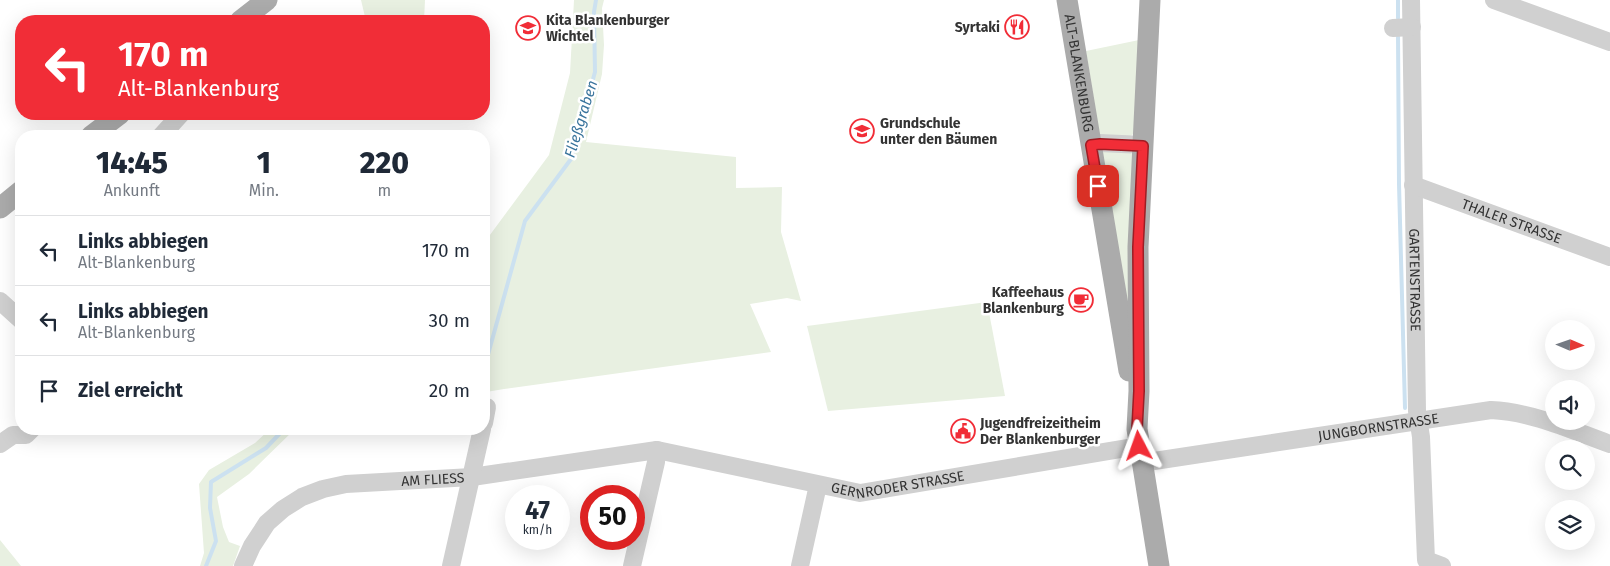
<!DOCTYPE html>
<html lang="de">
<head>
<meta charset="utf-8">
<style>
	:root { --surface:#fff; --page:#f6f6f7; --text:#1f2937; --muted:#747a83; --line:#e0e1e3 }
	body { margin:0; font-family:"Fira Sans",sans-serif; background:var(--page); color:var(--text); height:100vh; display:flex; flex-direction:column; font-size:19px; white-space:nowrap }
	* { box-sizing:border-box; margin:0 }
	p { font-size:16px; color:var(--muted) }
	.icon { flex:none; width:28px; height:28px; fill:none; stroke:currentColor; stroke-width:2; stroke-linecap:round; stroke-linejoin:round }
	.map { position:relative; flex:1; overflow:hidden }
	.side { position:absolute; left:15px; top:130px; width:475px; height:305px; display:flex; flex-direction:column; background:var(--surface); border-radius:20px; box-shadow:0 5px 20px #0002 }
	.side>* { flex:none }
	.hud { position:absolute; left:15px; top:15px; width:475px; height:105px; border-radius:20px; box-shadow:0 5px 20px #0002; background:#f12d37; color:#fff; overflow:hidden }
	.needle { width:32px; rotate:92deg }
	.controls { position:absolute; left:1545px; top:320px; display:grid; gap:10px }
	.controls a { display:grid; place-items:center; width:50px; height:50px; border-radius:50%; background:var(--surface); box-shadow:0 5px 20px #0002; font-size:25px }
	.speed { position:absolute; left:505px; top:485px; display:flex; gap:10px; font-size:25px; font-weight:700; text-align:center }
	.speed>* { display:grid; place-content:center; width:65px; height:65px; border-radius:50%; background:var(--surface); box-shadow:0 5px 20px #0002; line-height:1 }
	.speed small { font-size:12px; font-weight:400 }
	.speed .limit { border:8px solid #d22; background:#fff; color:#111 }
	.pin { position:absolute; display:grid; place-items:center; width:42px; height:42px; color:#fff; margin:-21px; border-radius:10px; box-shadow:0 2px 8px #0006 }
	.me { position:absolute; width:55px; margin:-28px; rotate:356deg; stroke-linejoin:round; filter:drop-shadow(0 0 4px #0008) }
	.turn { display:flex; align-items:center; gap:18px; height:105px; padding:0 20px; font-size:22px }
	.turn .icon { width:65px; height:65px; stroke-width:2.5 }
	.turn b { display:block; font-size:35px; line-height:42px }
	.eta { display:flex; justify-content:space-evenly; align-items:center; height:85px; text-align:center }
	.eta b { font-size:30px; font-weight:800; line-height:35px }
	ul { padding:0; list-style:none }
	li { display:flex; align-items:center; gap:15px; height:70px; padding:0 20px; border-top:1px solid var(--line) }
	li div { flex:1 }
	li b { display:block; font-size:19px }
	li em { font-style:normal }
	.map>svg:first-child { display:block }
	.green { fill:#e8f0e1 }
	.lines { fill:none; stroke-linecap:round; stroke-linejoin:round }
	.stream { stroke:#cce1f0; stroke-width:4 }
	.minor { stroke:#d0d0d0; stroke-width:18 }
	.major { stroke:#ababab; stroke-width:21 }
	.route-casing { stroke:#9d1d24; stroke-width:12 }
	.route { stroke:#f12d37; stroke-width:9 }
	.labels { text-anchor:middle; stroke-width:5; stroke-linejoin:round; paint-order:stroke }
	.poi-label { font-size:14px; font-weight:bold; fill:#333; stroke:#fff; text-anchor:start }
	.street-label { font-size:14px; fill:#333; stroke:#fff }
	.water-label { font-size:15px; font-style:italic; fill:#39749c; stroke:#fff }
</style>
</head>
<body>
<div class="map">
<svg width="1610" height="566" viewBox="0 0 1610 566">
	<rect width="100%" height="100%" fill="#fff"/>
	<g class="green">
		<polygon points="361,0 425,0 424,21 366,21"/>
		<polygon points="574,0 604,0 602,8 604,45 602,74 586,142 736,157 736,188 782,187 781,232 801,301 787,298 750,304 771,352 504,389 486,392 484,395 484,243 549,155 570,73"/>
		<polygon points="1139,40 1134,133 1130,137 1100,138 1086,51"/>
		<polygon points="1104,151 1129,152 1133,155 1134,352 1101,154"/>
		<polygon points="987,302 1005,396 828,411 807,326"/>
		<polygon points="270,429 295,429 249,474 217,497 223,527 229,542 240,546 233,566 200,566 204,553 199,484 209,470 255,443"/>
		<polygon points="0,540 21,566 0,566"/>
	</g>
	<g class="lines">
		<g class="stream">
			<polyline points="1398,0 1398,18"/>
			<polyline points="1398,34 1399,184 1405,408"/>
			<polyline points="484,369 525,221 571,159 595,72 594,12 596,0"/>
			<polyline points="206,566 216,541 210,508 211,482 266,448 284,429"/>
		</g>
		<g class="minor">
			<path id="s1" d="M1411 0 1417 411 1421 437 1426 560 1442 566"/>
			<polyline points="1494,0 1610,42"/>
			<polyline points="1393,28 1412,27"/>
			<polyline points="161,136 181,114"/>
			<polyline points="1091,145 1100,143 1143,145"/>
			<path id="s2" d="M1413 185 1610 257"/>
			<polyline points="0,301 21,320"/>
			<polyline points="484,423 487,407"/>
			<polyline points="0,444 13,435 26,435 32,429"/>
			<path id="s3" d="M1141 463 1491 410C1533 412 1571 430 1610 444"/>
			<path id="s4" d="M243 566 252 546 267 523 283 509 302 497 323 489 346 484 472 477 657 450 860 493 1139 446"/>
			<polyline points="451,566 482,429"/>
			<polyline points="632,566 656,462 657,450"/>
			<polyline points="800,566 818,485"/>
		</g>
		<g class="major">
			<path id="s5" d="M1067 0 1129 371"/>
			<polyline points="1150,0 1138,247 1139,391 1137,429 1159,566"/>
			<polyline points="240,21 267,0"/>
			<polyline points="91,136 120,114"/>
			<polyline points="0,208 21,191"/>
		</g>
	</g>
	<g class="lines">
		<g class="route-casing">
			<polyline id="route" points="1098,186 1091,145 1100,144 1143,146 1138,247 1139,391 1137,429 1139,446"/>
		</g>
		<use href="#route" class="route"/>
	</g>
	<defs>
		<g id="restaurant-ring" transform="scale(1.25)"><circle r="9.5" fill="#fff" stroke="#f12d37" stroke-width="1.5"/><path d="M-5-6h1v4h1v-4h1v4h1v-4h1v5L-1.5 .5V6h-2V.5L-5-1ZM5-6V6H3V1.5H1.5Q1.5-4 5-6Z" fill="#f12d37"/></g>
		<g id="school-ring" transform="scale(1.25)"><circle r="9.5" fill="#fff" stroke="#f12d37" stroke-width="1.5"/><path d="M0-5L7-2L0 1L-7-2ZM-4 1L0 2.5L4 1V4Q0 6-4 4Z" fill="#f12d37"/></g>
		<g id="cafe-ring" transform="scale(1.25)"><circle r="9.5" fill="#fff" stroke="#f12d37" stroke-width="1.5"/><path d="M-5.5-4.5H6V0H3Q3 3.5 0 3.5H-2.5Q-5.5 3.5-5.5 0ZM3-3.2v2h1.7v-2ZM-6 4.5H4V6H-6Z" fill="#f12d37"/></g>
		<g id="civic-ring" transform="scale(1.25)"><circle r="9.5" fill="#fff" stroke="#f12d37" stroke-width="1.5"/><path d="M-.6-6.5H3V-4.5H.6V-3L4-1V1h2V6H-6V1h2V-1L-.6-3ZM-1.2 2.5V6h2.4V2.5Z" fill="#f12d37"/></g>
	</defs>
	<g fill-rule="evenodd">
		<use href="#restaurant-ring" x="1017" y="27"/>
		<use href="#school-ring" x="528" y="28"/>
		<use href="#school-ring" x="862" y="131"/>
		<use href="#cafe-ring" x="1081" y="300"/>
		<use href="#civic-ring" x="963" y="431"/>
	</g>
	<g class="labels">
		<g class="poi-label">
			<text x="546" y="25">Kita Blankenburger<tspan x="546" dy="16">Wichtel</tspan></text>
			<text x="1000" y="32" text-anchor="end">Syrtaki</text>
			<text x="880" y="128">Grundschule<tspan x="880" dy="16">unter den Bäumen</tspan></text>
			<text x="1064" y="297" text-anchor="end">Kaffeehaus<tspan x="1064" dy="16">Blankenburg</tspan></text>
			<text x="980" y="428">Jugendfreizeitheim<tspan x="980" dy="16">Der Blankenburger</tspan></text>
		</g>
		<g class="street-label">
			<text dy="5" stroke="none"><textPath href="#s5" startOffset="74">ALT-BLANKENBURG</textPath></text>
			<text dy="5" stroke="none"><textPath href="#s2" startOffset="105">THALER STRASSE</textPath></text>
			<text dy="5" stroke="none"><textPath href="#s1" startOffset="280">GARTENSTRASSE</textPath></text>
			<text dy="5" stroke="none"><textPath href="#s3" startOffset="240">JUNGBORNSTRASSE</textPath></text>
			<text dy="5" stroke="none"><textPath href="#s4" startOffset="226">AM FLIESS</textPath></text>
			<text dy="5" stroke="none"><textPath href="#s4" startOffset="698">GERNRODER STRASSE</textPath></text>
		</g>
		<g class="water-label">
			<text transform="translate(581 119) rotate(-73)" y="5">Fließgraben</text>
		</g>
	</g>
</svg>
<div class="controls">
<a><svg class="needle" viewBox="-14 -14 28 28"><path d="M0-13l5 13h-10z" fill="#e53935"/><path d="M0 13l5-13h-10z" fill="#747a83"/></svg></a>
<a><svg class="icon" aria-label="sound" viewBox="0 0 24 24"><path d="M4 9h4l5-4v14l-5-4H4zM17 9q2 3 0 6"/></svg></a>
<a><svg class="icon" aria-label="search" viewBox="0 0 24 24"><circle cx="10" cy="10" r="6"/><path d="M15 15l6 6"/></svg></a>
<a><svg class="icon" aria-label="layers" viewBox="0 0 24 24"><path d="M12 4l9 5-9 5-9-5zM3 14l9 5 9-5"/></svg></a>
</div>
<div class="speed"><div>47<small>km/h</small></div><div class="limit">50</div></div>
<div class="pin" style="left:1098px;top:186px;background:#d93025"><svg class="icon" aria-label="arrive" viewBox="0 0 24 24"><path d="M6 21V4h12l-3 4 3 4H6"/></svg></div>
<svg class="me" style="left:1139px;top:446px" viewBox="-20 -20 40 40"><path d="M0-17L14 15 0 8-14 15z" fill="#f12d37" stroke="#fff" stroke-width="4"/></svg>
<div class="hud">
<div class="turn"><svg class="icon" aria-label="left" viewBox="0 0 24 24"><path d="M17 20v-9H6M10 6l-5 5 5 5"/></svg><div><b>170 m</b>Alt-Blankenburg</div></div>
</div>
<section class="side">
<div class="eta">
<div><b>14:45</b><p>Ankunft</p></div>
<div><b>1</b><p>Min.</p></div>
<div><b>220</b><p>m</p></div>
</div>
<ul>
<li><svg class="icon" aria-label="left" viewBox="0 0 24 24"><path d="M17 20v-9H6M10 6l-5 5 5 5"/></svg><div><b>Links abbiegen</b><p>Alt-Blankenburg</p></div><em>170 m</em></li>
<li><svg class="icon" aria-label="left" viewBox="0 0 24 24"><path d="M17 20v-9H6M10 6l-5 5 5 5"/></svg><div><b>Links abbiegen</b><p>Alt-Blankenburg</p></div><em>30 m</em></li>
<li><svg class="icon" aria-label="arrive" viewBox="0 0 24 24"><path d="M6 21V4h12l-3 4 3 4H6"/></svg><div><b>Ziel erreicht</b></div><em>20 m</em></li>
</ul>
</section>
</div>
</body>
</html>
